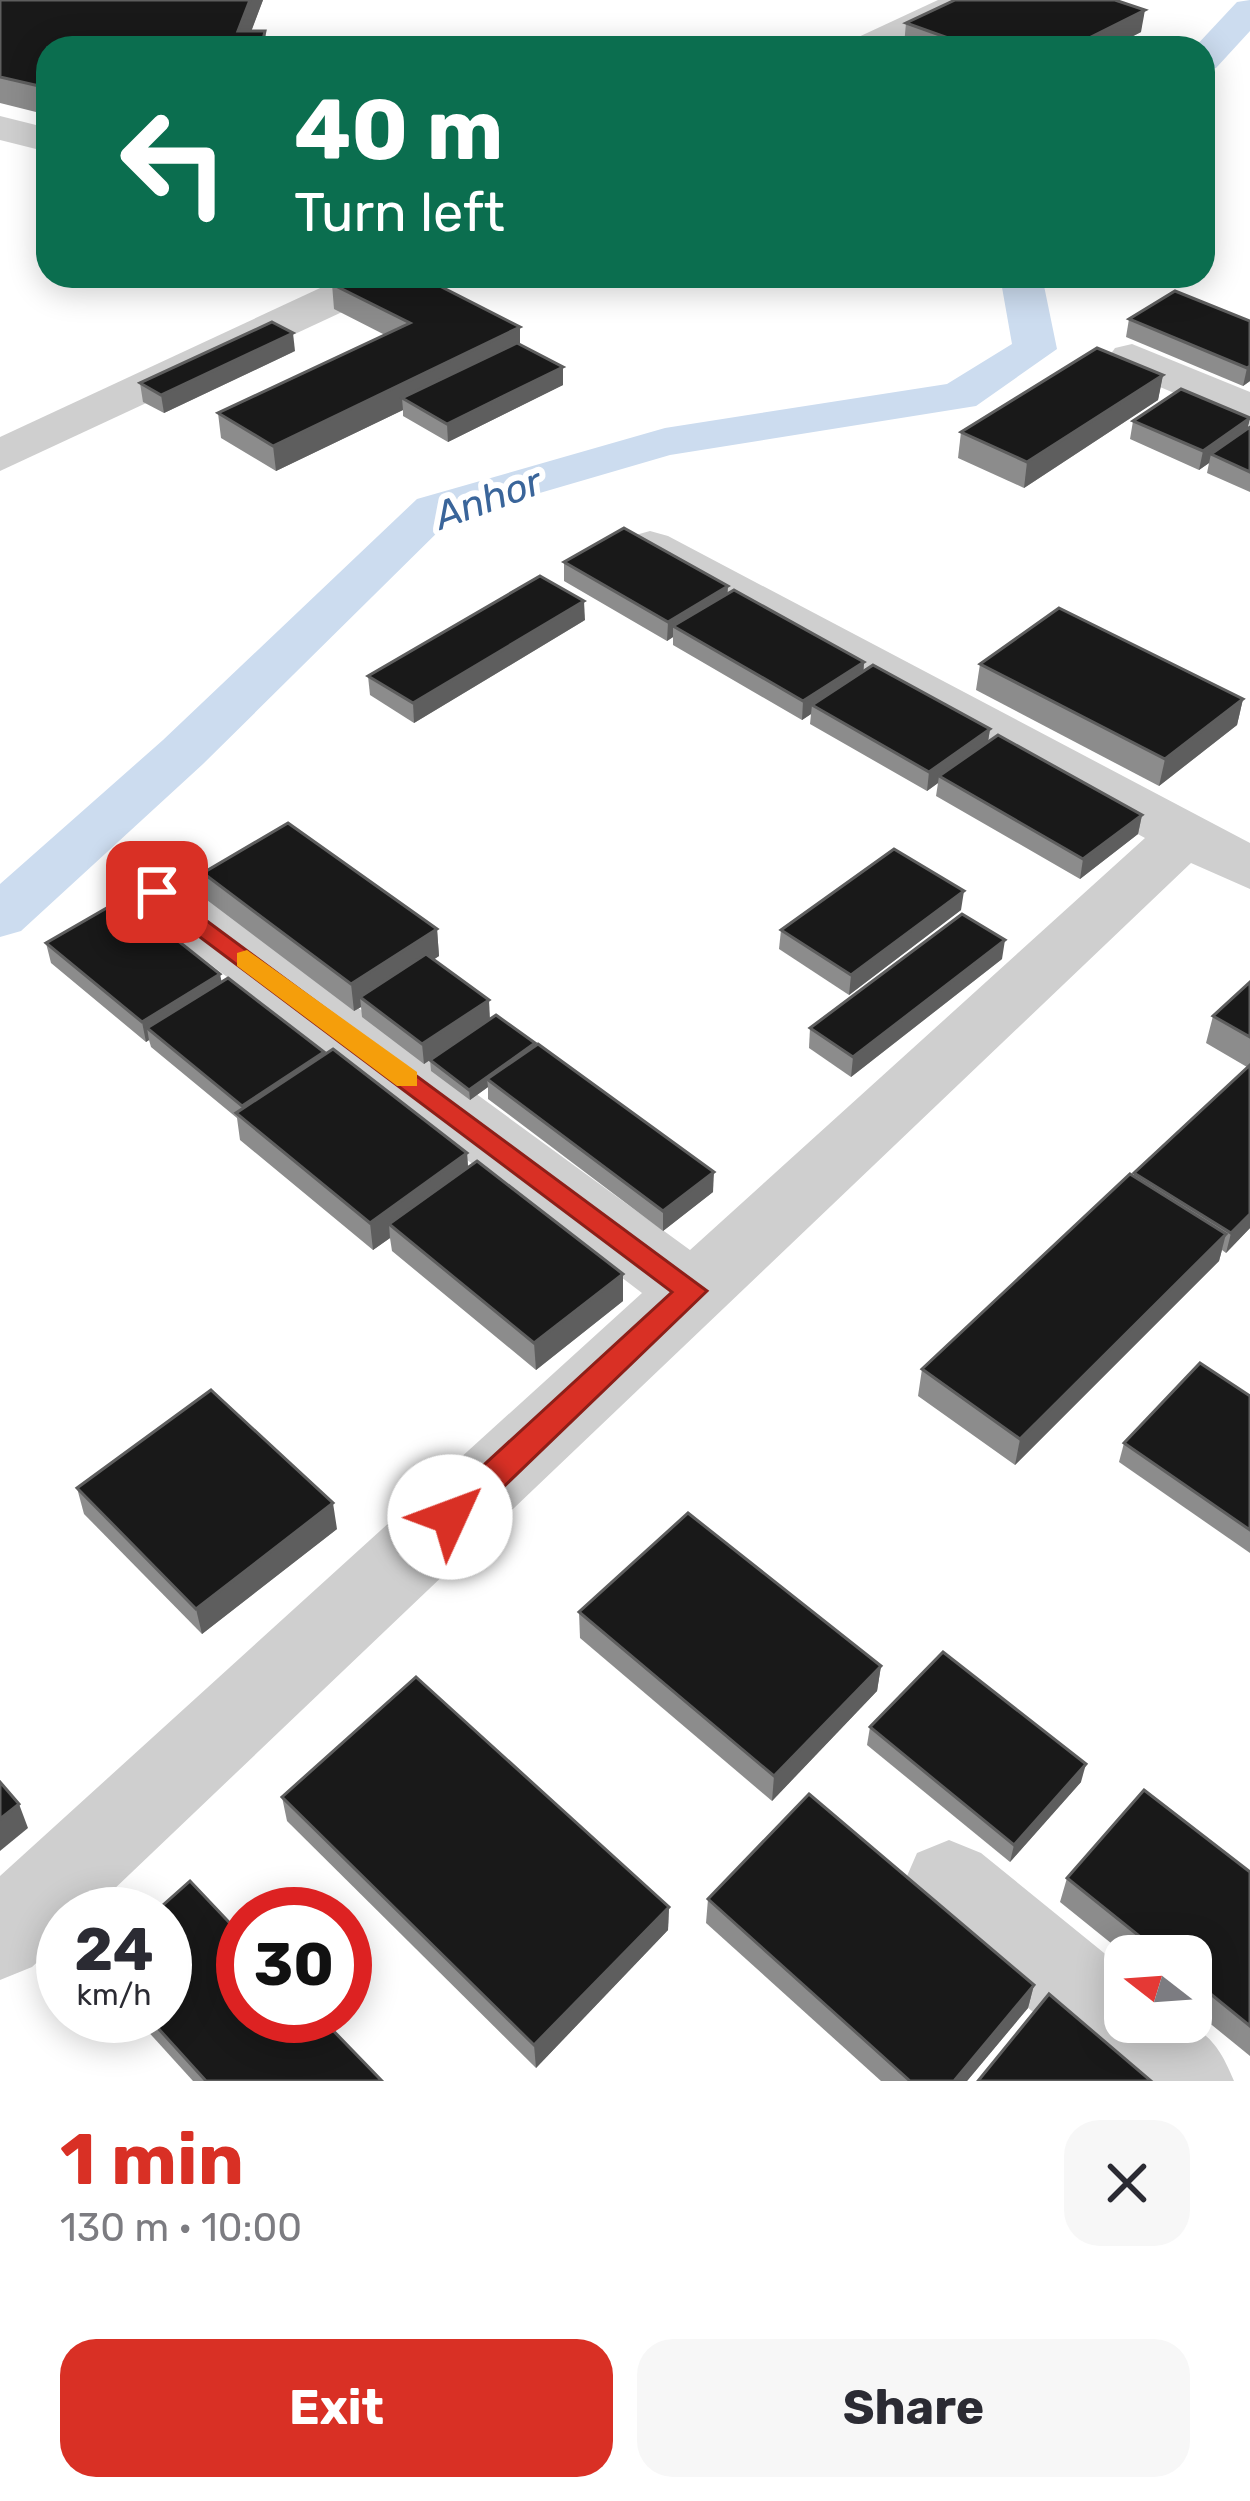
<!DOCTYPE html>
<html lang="en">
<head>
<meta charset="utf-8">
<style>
	:root { --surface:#fff; --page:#f7f7f7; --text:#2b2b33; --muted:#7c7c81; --accent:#d93025 }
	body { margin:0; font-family:Rubik,sans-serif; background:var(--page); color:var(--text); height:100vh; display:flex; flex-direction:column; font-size:45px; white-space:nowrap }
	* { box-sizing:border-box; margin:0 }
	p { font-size:39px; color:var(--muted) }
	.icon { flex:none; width:66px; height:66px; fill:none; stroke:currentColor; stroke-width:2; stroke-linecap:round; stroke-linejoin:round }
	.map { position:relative; height:2081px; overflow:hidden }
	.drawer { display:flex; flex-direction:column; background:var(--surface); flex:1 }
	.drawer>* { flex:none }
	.hud { position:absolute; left:36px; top:36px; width:1179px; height:252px; border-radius:36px; box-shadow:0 6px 30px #0003; background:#0b6e4f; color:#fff; overflow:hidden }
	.needle { width:78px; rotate:287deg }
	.buttons { position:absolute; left:1104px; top:1935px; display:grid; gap:24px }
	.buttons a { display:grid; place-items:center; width:108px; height:108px; border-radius:24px; background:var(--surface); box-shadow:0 6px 30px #0003; font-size:60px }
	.speed { position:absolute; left:36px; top:1887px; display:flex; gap:24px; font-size:60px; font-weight:700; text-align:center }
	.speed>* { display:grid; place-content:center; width:156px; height:156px; border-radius:50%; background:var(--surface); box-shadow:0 6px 30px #0003; line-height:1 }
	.speed small { font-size:30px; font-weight:400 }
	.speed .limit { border:18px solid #d22; background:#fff; color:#111 }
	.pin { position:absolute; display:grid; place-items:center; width:102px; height:102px; color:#fff; margin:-51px; border-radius:24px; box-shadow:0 6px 18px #0006 }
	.me { position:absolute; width:132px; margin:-66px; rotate:47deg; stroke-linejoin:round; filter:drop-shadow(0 0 9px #0008) }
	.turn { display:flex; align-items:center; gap:42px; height:252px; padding:0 60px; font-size:54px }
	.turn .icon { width:156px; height:156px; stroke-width:2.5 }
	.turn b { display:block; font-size:84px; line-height:102px }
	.round { display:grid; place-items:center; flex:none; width:126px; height:126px; border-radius:36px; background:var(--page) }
	.headline { display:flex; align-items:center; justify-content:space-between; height:204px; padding:0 60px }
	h1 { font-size:72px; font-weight:700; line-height:90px; color:var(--accent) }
	.cta { display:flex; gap:24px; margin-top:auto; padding:24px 60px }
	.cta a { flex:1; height:138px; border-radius:36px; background:var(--accent); color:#fff; font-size:48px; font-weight:700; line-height:138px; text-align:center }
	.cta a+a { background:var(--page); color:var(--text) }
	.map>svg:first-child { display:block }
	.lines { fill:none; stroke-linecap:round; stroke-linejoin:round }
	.canal { fill:#ccdcef; fill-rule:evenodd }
	.minor { fill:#cfcfcf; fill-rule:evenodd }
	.wall { fill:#8c8c8c }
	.shaded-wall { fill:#5e5e5e }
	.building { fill:#191919; stroke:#5e5e5e; stroke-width:3 }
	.route { fill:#d93025; stroke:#8d1f18; stroke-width:3 }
	.slow { fill:#f59e0b }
	.labels { text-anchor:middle; stroke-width:12; stroke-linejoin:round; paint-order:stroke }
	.far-water-label { font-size:39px; font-style:italic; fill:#3a659a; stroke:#fff }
</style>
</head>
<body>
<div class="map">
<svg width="1250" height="2081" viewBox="0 0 1250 2081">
	<rect width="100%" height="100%" fill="#fff"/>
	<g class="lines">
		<g class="canal">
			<polygon points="1250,0 1250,31 1216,68 1203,71 1203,48 1194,48 1237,2"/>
			<polygon points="1000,276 1042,276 1057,349 976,406 670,455 451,519 203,764 21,931 0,937 0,884 163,740 417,499 665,428 947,384 1012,344"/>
		</g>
		<g class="minor">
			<polygon points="938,0 987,0 981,8 897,48 847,48 852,40"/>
			<polygon points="0,116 48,128 48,152 0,140"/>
			<polygon points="346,276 404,276 398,286 0,471 0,437"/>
			<polygon points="1132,344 1250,392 1250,425 1115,368 1108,358 1115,348"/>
			<polygon points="650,531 668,536 1250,843 1250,889 1191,863 88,1914 63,1914 63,1938 32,1967 0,1980 0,1876 642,1293 135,907 126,892 135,877 157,871 179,877 690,1250 1145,838 632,558 624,547 632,536"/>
			<path d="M949 1840 981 1853 1125 1970V2022C1187 2022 1209 2019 1234 2081H1114L917 1913 904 1883 917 1853Z"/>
		</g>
	</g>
	<g class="wall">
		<polygon points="0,0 263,0 251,31 265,31 267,48 48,48 48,115 0,103"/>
		<polygon points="906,23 1141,32 1110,48 912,48 904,45"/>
		<polygon points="332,284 520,344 563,367 563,385 448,442 403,416 403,410 276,471 221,438 218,413 385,335 334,309"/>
		<polygon points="1129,319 1250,321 1250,381 1243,386 1126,337"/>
		<polygon points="295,351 164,413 143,402 140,383"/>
		<polygon points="1163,375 1158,400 1024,488 958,458 961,432"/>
		<polygon points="1133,421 1248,429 1250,427 1250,492 1207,473 1209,463 1199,470 1130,439"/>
		<polygon points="564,562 727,594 864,662 863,671 990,729 988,742 1142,815 1138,834 1080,879 936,796 938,783 927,791 810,724 811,714 802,720 673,645 673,637 667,641 564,581"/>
		<polygon points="585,620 414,723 370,695 368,676"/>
		<polygon points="980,664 1243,699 1237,725 1159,786 976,690"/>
		<polygon points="203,873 437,929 439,956 433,960 490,1019 535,1043 535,1046 713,1192 663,1231 488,1099 488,1087 470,1100 431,1071 430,1060 470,1033 424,1064 362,1017 361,1007 354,1011 207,900"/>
		<polygon points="961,910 849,995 779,949 781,930"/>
		<polygon points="46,943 222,982 467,1153 468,1167 623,1301 536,1370 392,1251 390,1238 373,1250 240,1140 237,1118 151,1047 149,1040 146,1042 51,963"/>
		<polygon points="1002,959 851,1077 809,1048 810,1028"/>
		<polygon points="1250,982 1250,1228 1226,1253 1222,1250 1219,1261 1015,1465 918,1396 922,1369 1133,1176 1247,1067 1206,1043 1213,1016"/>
		<polygon points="1250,1396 1250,1553 1119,1462 1124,1443"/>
		<polygon points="77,1488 337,1529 202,1634 84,1514"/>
		<polygon points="579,1612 881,1666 877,1691 772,1801 580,1638"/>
		<polygon points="870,1727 1081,1782 1010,1862 867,1745"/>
		<polygon points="282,1797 669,1907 668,1930 536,2068 287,1821"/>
		<polygon points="1250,1872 1250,2056 1191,2008 1191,1956 1127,1956 1060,1902 1067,1878"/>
		<polygon points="708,1899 1034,1985 1028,2008 967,2081 881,2081 706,1923"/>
		<polygon points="134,2016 165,2016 382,2081 193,2081"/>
	</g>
	<g class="shaded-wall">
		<polygon points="250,0 263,0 245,48 238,31"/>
		<polygon points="1145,10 1141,32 1110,48 1069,48"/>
		<polygon points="520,327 520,352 402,398 403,410 276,471 273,446"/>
		<polygon points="293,333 295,351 164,413 161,395"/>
		<polygon points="1250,366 1250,381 1243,386 1247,368"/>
		<polygon points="563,367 563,385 448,442 447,424"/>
		<polygon points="1163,375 1158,400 1024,488 1027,462"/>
		<polygon points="1250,418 1246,437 1211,454 1209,463 1199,470 1203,451"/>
		<polygon points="728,586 727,605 673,626 673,637 667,641 668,622"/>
		<polygon points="584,601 585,620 414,723 413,703"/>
		<polygon points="864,662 863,681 812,705 811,714 802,720 803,701"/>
		<polygon points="1243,699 1237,725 1159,786 1165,759"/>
		<polygon points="990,729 987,748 939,776 938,783 927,791 929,772"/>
		<polygon points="1142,815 1138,834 1080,879 1083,859"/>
		<polygon points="964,891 961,910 849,995 851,975"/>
		<polygon points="437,929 439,956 367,1003 360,997 361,1007 354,1011 351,984"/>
		<polygon points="1005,940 1002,959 851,1077 853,1057"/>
		<polygon points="220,974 224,993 147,1028 149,1040 146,1042 142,1022"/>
		<polygon points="489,1000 490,1019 424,1064 422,1044"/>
		<polygon points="535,1043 535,1053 487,1079 488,1087 470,1100 469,1090"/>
		<polygon points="467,1153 469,1181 389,1224 390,1238 373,1250 370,1223"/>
		<polygon points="714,1172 713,1192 663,1231 663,1211"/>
		<polygon points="1250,1214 1250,1228 1226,1253 1231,1233"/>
		<polygon points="1226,1234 1219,1261 1015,1465 1020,1439"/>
		<polygon points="623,1274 623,1301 536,1370 534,1343"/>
		<polygon points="333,1503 337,1529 202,1634 196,1609"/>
		<polygon points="881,1666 877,1691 772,1801 774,1776"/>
		<polygon points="1086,1764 1081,1782 1010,1862 1014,1845"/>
		<polygon points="19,1804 28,1828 0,1851 0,1819"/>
		<polygon points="669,1907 668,1930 536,2068 534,2045"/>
		<polygon points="1034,1985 1028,2008 967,2081 954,2081"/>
	</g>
	<g class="building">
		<polygon points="0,0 250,0 238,31 265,31 261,48 48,48 48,88 0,77"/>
		<polygon points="955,0 1115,0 1145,10 1069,48 976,48 906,23"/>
		<polygon points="350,276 420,276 520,327 273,446 218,413 410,323 332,284"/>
		<polygon points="1175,291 1250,321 1250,366 1247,368 1129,319"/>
		<polygon points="272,322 293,333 161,395 140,383"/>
		<polygon points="517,343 563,367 447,424 402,398"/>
		<polygon points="1097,348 1163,375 1027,462 961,432"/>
		<polygon points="1181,389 1250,418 1203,451 1133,421"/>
		<polygon points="1250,427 1250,472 1211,454"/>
		<polygon points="624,528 728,586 668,622 564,562"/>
		<polygon points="540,576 584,601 413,703 368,676"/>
		<polygon points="734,590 864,662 803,701 673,626"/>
		<polygon points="1059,608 1243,699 1165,759 980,664"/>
		<polygon points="873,665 990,729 929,772 812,705"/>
		<polygon points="998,735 1142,815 1083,859 939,776"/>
		<polygon points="288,823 437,929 351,984 203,873"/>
		<polygon points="894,849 964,891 851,975 781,930"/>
		<polygon points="124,898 220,974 142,1022 46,943"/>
		<polygon points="962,914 1005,940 853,1057 810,1028"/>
		<polygon points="426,954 489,1000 422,1044 360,997"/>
		<polygon points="228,978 324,1052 242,1106 147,1028"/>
		<polygon points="1250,982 1250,1037 1213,1016"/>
		<polygon points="496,1015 535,1043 469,1090 430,1060"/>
		<polygon points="538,1044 714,1172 663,1211 487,1079"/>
		<polygon points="333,1049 467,1153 370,1223 236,1113"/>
		<polygon points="1250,1065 1250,1214 1231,1233 1134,1173"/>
		<polygon points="477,1161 623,1274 534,1343 389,1224"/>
		<polygon points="1130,1174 1226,1234 1020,1439 922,1369"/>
		<polygon points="1200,1363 1250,1396 1250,1530 1124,1443"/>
		<polygon points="211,1390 333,1503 196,1609 77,1488"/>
		<polygon points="688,1513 881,1666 774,1776 579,1612"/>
		<polygon points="943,1652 1086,1764 1014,1845 870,1727"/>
		<polygon points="416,1677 669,1907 534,2045 282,1797"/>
		<polygon points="0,1782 19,1804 0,1819"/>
		<polygon points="1144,1790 1250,1872 1250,2026 1191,1978 1191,1956 1164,1956 1067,1878"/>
		<polygon points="809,1794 1034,1985 954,2081 910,2081 708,1899"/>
		<polygon points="190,1881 243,1937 243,2016 319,2016 382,2081 206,2081 147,2016 165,2016 165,1914 153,1914"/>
		<polygon points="1049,1994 1151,2081 978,2081"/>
	</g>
	<polygon class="route" points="157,884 707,1291 462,1527 438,1527 434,1517 438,1507 672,1292 148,898 148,886"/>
	<polygon class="slow" points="247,950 417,1072 417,1086 397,1086 237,966 237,953"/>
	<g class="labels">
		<g class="far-water-label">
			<text transform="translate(488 498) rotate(-20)" y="14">Anhor</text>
		</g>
	</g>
</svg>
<div class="buttons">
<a><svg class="needle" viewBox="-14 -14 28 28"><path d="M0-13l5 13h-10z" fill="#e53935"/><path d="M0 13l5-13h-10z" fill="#7c7c81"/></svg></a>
</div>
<div class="speed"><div>24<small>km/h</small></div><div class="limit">30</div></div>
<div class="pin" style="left:157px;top:892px;background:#d93025"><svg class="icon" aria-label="arrive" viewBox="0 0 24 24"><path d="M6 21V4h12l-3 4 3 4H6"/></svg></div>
<svg class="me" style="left:450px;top:1517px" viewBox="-20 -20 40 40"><circle r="19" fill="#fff"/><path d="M0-13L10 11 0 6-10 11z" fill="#d93025"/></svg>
<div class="hud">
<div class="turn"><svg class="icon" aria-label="left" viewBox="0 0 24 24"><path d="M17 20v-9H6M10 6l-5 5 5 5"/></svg><div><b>40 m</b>Turn left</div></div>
</div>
</div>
<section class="drawer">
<div class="headline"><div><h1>1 min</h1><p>130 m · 10:00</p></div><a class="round"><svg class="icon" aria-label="close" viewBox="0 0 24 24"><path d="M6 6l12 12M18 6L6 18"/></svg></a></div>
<div class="cta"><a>Exit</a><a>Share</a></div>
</section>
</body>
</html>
